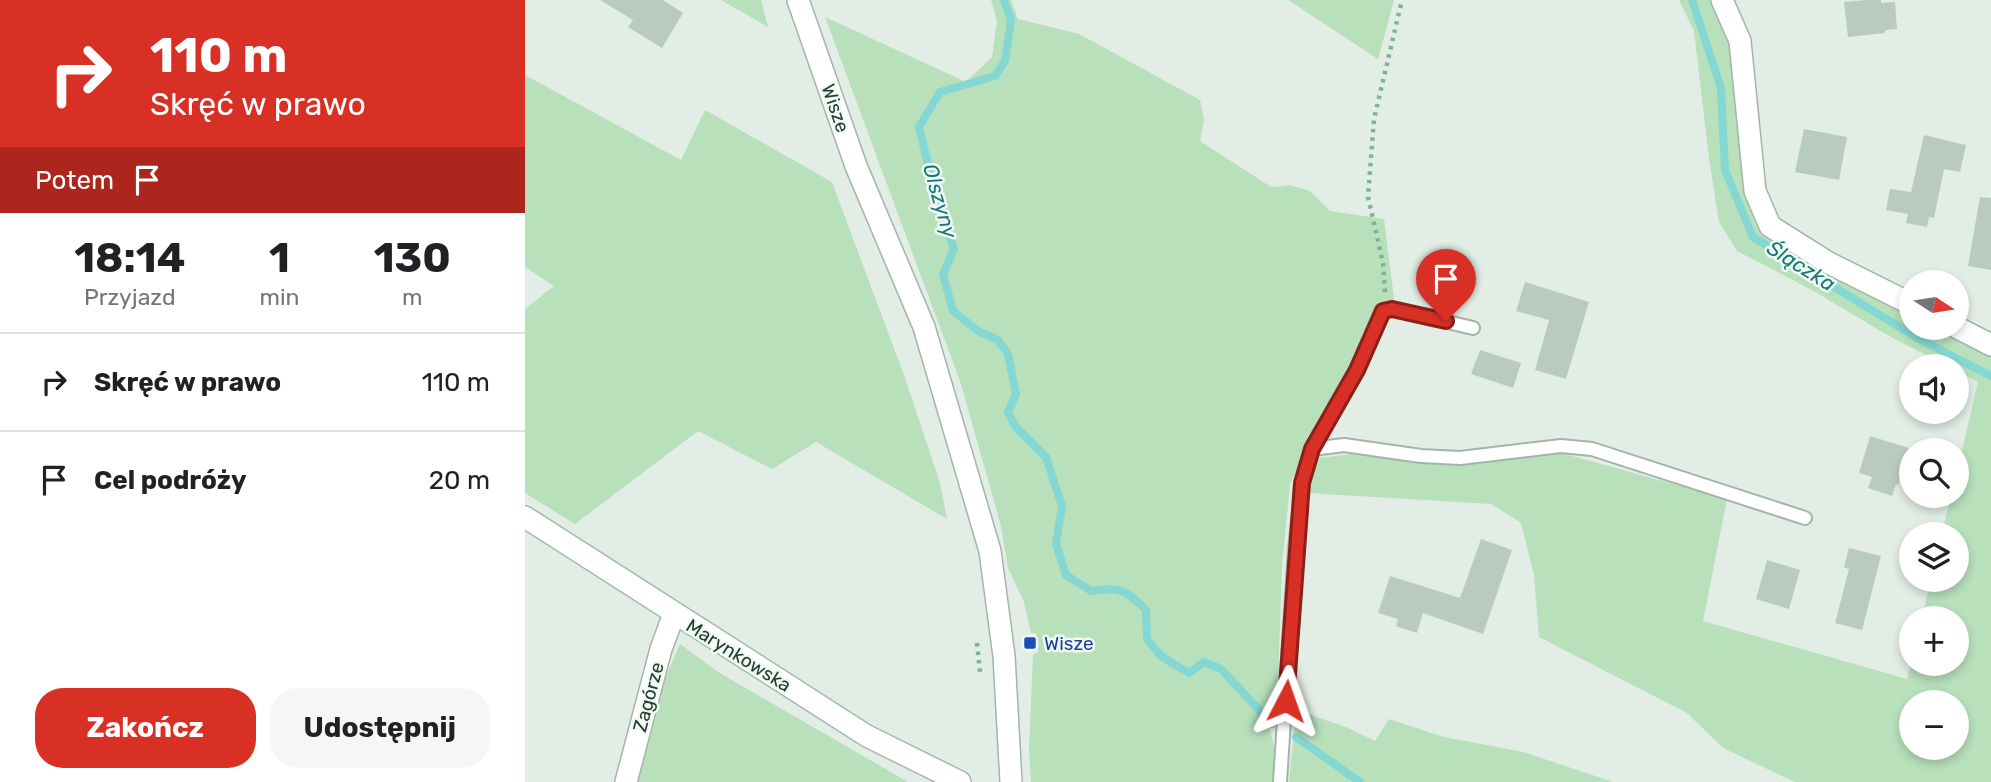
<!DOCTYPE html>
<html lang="pl">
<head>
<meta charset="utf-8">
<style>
	:root { --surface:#fff; --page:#f6f6f6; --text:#202124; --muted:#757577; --line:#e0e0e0; --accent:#d93025 }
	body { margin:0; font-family:Rubik,sans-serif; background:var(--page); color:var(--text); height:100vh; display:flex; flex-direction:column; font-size:26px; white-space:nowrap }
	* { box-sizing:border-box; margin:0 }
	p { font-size:23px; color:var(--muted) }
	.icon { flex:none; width:38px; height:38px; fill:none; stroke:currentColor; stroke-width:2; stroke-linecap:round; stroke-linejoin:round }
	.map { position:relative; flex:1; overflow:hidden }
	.panel { display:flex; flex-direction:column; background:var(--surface); width:525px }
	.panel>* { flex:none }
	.hud { background:#d93025; color:#fff; overflow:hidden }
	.needle { width:46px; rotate:102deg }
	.controls { position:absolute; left:1374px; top:270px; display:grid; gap:14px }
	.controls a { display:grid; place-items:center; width:70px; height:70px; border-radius:50%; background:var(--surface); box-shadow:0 4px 10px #0003; font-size:35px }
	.pin { position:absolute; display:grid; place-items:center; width:60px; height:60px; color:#fff; margin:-72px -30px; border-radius:50% 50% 50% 0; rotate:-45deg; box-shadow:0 0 7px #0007 }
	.pin .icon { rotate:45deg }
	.me { position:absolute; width:77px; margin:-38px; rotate:4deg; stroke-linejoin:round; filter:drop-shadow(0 0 5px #0008) }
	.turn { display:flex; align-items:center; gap:24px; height:147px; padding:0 35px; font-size:32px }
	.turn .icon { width:91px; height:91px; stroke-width:2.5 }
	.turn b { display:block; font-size:49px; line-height:60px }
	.then { display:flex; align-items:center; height:66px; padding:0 35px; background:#0003; gap:14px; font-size:26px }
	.eta { display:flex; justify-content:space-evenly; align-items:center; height:119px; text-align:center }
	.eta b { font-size:42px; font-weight:700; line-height:49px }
	.primary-button { display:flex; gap:14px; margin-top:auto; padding:14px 35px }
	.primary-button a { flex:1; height:80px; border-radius:28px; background:var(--accent); color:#fff; font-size:28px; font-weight:700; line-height:80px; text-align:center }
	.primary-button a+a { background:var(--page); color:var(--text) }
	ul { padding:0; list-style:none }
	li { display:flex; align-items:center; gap:21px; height:98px; padding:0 35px; border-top:2px solid var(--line) }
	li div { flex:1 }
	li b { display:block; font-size:26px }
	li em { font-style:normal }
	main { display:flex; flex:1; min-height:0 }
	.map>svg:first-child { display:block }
	.green { fill:#b8e0bb; fill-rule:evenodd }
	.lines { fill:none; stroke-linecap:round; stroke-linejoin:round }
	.stream { stroke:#84d7d3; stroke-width:8 }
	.building { fill:#b9cbc0 }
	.lane-casing { stroke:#a3b5ab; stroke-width:16 }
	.street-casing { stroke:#a3b5ab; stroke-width:24 }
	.secondary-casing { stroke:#a1bcae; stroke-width:24 }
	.path { stroke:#7eb398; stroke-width:4.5; stroke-dasharray:3.5 5; stroke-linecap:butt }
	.lane { stroke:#fff; stroke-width:12 }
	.street { stroke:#fff; stroke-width:21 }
	.secondary { stroke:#fff; stroke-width:21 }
	.route-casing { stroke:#8d1f18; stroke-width:18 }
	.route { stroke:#d93025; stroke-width:12 }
	.transit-dot { fill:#1a4fb4; stroke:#f2f9f4; stroke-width:2.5 }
	.labels { text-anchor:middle; stroke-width:5; stroke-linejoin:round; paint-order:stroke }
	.street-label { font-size:19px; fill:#203f30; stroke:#f2f9f4 }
	.transit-label { font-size:19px; fill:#164399; stroke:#f2f9f4; text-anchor:start }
	.water-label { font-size:21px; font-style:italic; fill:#147a78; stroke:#f2f9f4 }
</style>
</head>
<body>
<main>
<section class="panel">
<div class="hud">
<div class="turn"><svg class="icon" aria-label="right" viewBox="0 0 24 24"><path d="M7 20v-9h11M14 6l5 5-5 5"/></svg><div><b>110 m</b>Skręć w prawo</div></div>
<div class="then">Potem<svg class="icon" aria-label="arrive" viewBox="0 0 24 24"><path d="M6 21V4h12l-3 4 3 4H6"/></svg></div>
</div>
<div class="eta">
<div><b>18:14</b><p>Przyjazd</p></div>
<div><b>1</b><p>min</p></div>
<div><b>130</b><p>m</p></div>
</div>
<ul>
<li><svg class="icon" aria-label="right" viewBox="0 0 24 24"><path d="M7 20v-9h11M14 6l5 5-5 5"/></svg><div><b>Skręć w prawo</b></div><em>110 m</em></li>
<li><svg class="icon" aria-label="arrive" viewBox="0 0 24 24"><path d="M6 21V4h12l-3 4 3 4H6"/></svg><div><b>Cel podróży</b></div><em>20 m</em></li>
</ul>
<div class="primary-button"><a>Zakończ</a><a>Udostępnij</a></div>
</section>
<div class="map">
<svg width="1466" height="782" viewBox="0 0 1466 782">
	<rect width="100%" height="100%" fill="#e1ede5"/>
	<g class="green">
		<polygon points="196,0 236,0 243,27"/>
		<polygon points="466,0 486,0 493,19 554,34 675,100 679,120 675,141 746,187 765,185 785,191 805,211 859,219 869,299 837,334 830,357 801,414 786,435 765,485 757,566 752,711 745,729 751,754 750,782 506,782 504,749 508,655 513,652 511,633 506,633 499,602 483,568 476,526 436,384 300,17 441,82 467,57 472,21"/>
		<polygon points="763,0 869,0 853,59"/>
		<path d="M1154 0H1186L1205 39 1219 179 1230 223 1250 243 1386 313V327H1415L1466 352V782H1270L1198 748 1162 713 1014 637 1009 575 996 523 966 504 783 493 794 458 837 453 900 463 948 464 1033 452 1202 499 1178 621 1382 679 1386 663H1432V618H1397L1406 579H1432V534H1417L1426 495H1432V472L1453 382 1432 371V366H1422L1364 336 1287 290 1212 251 1194 222 1184 158 1169 31ZM1386 702H1432V747H1386Z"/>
		<polygon points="0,75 156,160 180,110 307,182 380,378 415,483 422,519 291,442 247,469 173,431 50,524 0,493 0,309 29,286 0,267"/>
		<polygon points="155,644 193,672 383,782 113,782 139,681"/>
		<polygon points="771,710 821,727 850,741 864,719 919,737 998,752 1088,782 764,782"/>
	</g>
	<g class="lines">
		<g class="stream">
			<path d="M479 0 486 20 480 61 470 76 415 92 394 127 410 193 429 249 418 274 428 311 453 331 473 340 483 354 491 394 483 412 490 426 521 457 537 506 531 544 541 575 566 591C595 586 601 590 621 610L622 639 636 656 664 673 679 662 696 669 747 724"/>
			<polyline points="1167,0 1196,88 1200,170 1228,237 1394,339 1466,376"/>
			<polyline points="771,737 835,782"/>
		</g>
	</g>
	<g class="building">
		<polygon points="75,0 138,0 158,13 137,48 103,27 108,20"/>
		<polygon points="1342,0 1356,0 1356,3 1370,2 1372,29 1360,30 1360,33 1323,37 1319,2"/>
		<polygon points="1279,129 1322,137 1314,180 1270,172"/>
		<polygon points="1399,135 1441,145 1435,172 1419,169 1409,218 1404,217 1402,227 1381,223 1383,214 1361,210 1365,189 1386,192"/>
		<polygon points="1455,197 1466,198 1466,270 1443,266"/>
		<polygon points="1000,282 1064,302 1041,379 1010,370 1024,320 991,311"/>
		<polygon points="955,350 996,363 988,388 946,374"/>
		<polygon points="1345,436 1384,448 1373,485 1371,484 1367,496 1343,488 1347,477 1334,473"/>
		<polygon points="956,539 987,550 958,634 898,613 892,633 871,626 873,619 853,613 865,576 935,598"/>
		<polygon points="1324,548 1356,556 1337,630 1310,623 1324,569 1319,567"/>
		<polygon points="1242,560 1275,570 1264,609 1231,599"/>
	</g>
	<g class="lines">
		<g class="lane-casing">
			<g id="lane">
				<polyline points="787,449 819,445 896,456 935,458 1036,446 1067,449 1280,518"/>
				<polyline points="755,782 770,549 777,483 787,449 832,370 858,311 867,309 948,328"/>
			</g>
		</g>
		<g class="street-casing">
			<g id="street">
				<polyline points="273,0 331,166 399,327 465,551 479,656 486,782"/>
				<polyline points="1197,0 1215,41 1230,191 1245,226 1302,262 1386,304"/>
				<polyline points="1431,327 1466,345"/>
				<polyline points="101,782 136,649 149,614"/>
			</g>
		</g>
		<g class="secondary-casing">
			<polyline id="secondary" points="0,517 342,736 435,782"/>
		</g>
		<g class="path">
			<polyline points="860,292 858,263 843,197 849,119 877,0"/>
			<polyline points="452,643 455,672"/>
		</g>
		<use href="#lane" class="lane"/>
		<use href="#street" class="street"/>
		<use href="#secondary" class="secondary"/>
	</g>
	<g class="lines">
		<g class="route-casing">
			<polyline id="route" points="761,701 777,483 787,449 832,370 858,311 867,309 921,321"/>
		</g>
		<use href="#route" class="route"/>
	</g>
	<rect class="transit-dot" x="498" y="636" width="14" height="14" rx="3.5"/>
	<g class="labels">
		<g class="street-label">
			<text transform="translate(311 108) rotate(71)" y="7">Wisze</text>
			<text transform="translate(214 655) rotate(32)" y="7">Marynkowska</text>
			<text transform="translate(123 697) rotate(-75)" y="7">Zagórze</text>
		</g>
		<g class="transit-label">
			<text x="519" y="650">Wisze</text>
		</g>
		<g class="water-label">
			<text transform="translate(415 201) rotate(74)" y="7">Olszyny</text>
			<text transform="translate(1276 266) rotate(32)" y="7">Ślączka</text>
		</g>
	</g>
</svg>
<div class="controls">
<a><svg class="needle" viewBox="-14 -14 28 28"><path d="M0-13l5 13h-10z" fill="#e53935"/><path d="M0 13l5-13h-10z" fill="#757577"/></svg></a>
<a><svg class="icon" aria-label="sound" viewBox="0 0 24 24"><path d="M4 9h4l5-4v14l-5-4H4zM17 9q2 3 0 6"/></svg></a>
<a><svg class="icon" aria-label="search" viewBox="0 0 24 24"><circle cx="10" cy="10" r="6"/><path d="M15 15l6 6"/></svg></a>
<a><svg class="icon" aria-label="layers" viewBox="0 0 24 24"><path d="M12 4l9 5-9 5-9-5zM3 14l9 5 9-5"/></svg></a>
<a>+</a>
<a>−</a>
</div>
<div class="pin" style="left:921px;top:321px;background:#d93025"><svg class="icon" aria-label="arrive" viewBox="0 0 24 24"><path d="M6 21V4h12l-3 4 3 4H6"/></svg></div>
<svg class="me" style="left:761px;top:701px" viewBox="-20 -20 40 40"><path d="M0-17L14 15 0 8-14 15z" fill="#d93025" stroke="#fff" stroke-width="4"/></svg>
</div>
</main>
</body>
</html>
